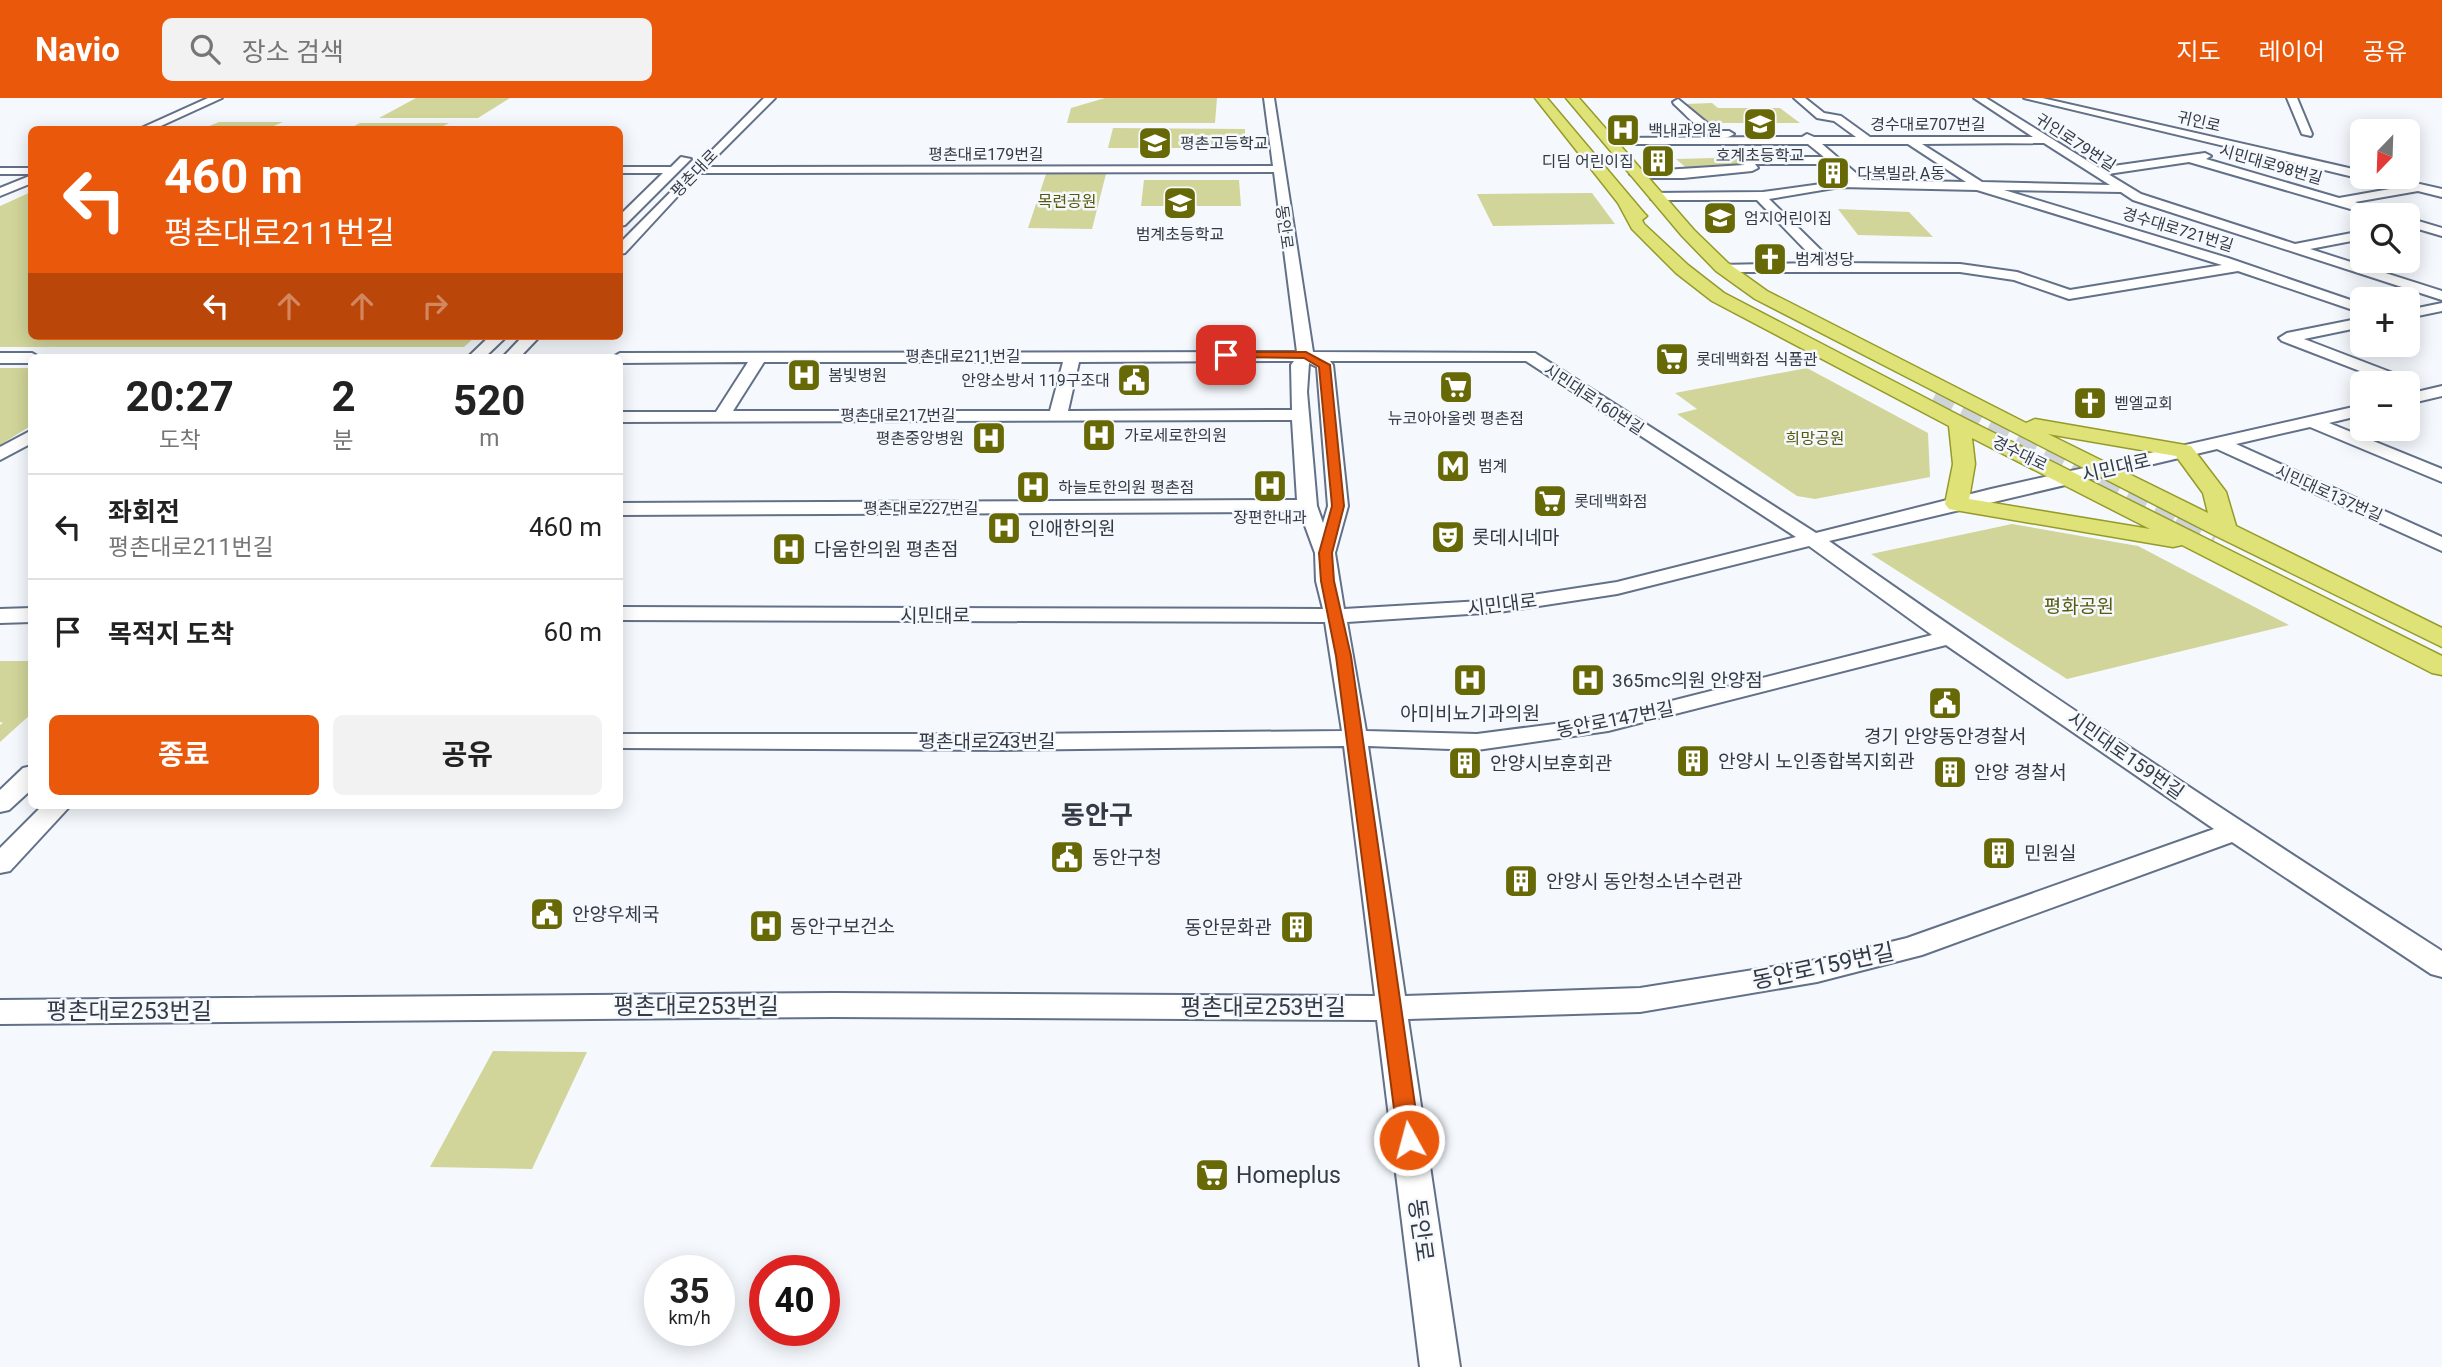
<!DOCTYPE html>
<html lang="ko">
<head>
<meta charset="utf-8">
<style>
	:root { --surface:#fff; --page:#f2f2f2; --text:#222; --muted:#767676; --line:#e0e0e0; --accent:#ea580c }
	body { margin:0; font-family:Roboto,"Noto Sans KR",sans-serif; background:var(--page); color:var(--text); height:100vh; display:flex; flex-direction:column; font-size:26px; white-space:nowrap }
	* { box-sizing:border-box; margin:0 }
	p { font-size:23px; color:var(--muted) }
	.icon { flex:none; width:38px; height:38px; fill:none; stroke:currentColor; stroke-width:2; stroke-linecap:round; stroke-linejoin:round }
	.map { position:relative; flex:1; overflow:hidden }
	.side { position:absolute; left:28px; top:256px; width:595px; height:455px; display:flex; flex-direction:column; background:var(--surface); border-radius:10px; box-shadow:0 4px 18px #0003 }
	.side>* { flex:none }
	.banner { position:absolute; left:28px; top:28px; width:595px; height:214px; border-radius:10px; box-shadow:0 4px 18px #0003; background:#ea580c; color:#fff; overflow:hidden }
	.needle { width:46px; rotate:203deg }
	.tools { position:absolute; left:2350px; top:21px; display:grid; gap:14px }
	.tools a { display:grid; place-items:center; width:70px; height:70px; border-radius:10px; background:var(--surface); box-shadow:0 4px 18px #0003; font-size:35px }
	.speed { position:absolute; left:644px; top:1157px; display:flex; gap:14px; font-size:35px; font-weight:700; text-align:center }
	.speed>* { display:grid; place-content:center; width:91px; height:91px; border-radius:50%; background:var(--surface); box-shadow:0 4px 18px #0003; line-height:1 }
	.speed small { font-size:18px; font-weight:400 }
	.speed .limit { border:10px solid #d22; background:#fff; color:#111 }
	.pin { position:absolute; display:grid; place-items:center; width:60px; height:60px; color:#fff; margin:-30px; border-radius:14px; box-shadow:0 4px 10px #0006 }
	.me { position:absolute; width:77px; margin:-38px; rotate:353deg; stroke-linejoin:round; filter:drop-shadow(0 0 5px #0008) }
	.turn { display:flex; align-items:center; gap:24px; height:147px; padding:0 21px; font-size:32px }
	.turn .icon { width:91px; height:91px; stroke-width:2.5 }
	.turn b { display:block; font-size:49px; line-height:60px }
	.lanes { display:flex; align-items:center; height:66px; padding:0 21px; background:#0003; justify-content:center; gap:35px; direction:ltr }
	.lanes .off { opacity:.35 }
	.eta { display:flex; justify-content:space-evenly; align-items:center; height:119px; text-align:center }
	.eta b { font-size:42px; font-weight:700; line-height:49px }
	.action { display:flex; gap:14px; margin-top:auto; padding:14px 21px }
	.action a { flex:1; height:80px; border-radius:10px; background:var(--accent); color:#fff; font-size:28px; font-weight:700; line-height:80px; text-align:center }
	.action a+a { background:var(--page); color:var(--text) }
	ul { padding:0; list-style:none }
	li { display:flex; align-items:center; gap:21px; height:105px; padding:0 21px; border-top:2px solid var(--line) }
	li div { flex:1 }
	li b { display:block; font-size:26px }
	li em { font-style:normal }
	header { display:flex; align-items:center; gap:42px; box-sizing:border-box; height:98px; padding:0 35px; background:var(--accent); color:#fff }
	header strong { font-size:33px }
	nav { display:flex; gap:38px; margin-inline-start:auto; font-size:24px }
	.search { width:490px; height:63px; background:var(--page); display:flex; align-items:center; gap:18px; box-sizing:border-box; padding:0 24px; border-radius:10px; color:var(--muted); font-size:26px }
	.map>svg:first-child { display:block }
	.green { fill:#d1d599 }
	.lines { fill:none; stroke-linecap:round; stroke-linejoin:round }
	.major-tunnel-far1 { stroke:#ced3d9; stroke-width:21; stroke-dasharray:21 10; stroke-linecap:butt }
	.major-tunnel { stroke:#ced3d9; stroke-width:27; stroke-dasharray:27 13; stroke-linecap:butt }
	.minor-casing { stroke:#627088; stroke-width:4 }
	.major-casing { stroke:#959b29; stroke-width:3 }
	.minor { fill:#fff; fill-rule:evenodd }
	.major { fill:#dfe276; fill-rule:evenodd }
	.route { fill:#ea580c; stroke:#983908; stroke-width:2 }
	.labels { text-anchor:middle; stroke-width:5; stroke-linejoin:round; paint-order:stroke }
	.far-street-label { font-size:16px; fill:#343b45; stroke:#f5f9fe }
	.far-poi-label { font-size:16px; fill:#343b45; stroke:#f5f9fe; text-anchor:start }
	.far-park-label { font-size:16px; fill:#585a0d; stroke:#f5f9fe }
	.street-label { font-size:19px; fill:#343b45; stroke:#f5f9fe }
	.poi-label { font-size:19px; fill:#343b45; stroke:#f5f9fe; text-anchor:start }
	.park-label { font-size:19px; fill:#585a0d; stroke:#f5f9fe }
	.near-street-label { font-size:23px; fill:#343b45; stroke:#f5f9fe }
	.near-poi-label { font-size:23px; fill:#343b45; stroke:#f5f9fe; text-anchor:start }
	.district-label { font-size:26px; font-weight:bold; fill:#343b45; stroke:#f5f9fe }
</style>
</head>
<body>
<header>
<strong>Navio</strong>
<div class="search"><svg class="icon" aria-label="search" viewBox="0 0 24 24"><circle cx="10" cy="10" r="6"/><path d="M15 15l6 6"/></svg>장소 검색</div>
<nav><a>지도</a><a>레이어</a><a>공유</a></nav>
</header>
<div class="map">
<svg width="2442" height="1269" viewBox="0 0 2442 1269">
	<rect width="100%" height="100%" fill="#f5f9fe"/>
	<g class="green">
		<polygon points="416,0 510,0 478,20 379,20"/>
		<polygon points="1105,0 1217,0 1215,25 1067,25 1071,10"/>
		<polygon points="1712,5 1718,10 1780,10 1800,25 1704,25 1685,6"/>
		<polygon points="219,24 283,24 267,31 202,31"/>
		<polygon points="360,25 449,25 438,31 349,31"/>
		<polygon points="1113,30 1245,31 1245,50 1108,50"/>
		<polygon points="1719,57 1740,57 1751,69 1690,73 1676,61 1714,60"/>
		<polygon points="1046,76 1106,76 1092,131 1028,130"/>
		<polygon points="1144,82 1239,82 1241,108 1141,108"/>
		<polygon points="31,94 32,238 476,238 464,249 0,249 0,108"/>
		<polygon points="1592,95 1615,126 1493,128 1477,96"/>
		<polygon points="1838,111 1909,114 1933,139 1858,137"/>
		<polygon points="0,270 31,270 32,327 0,347"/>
		<polygon points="1807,270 1928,335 1930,379 1815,401 1797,398 1677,316 1697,311 1675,295"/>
		<polygon points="2012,426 2138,448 2289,527 2067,581 1871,456"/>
		<polygon points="0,563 32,563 31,616 0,644 0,627 3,625 0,624"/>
		<polygon points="493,953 587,954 532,1071 430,1069"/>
	</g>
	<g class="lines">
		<polyline class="major-tunnel-far1" points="1933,301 2179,427"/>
		<polyline class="major-tunnel" points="2175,425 2213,444"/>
		<g class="minor-casing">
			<g id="minor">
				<polygon points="208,0 222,0 152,32 137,32"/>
				<path d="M764 0H775L706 69 1273 68 1264 0H1274L1313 254 1535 255 1816 435 1991 391 2362 307V317L2329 325 2442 371V384L2310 329 2236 346 2442 439V453L2217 351 1829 443C2030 585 2235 721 2442 853V879L2431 876 2232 744 1922 857 1817 884 1640 914 1408 921 1460 1269H1420L1377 922 833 919 0 926V902L833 895 1375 898 1344 648 1004 652 620 650V636H1004L1342 633 1325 524 620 522V509L1323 511 1316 483 1315 455 1300 414 620 417V405L1297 402 1292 322 620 324V314H716L748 264 620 265V259H613L620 255 1297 254 1274 74 699 75 625 155 620 156V145ZM1294 263 1291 267 1292 312 1068 313 1079 264ZM1330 263H1526L1796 439 1617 484 1499 502 1344 511 1335 455 1348 408 1333 267ZM764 264H1063L1050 313H733ZM1309 265 1317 269 1328 408 1323 425 1317 408 1307 294ZM1809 448 1932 537 1608 619 1477 636 1366 633 1347 524 1499 514 1617 496ZM1946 547 2214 731 1907 840 1817 862 1640 890 1405 898 1368 648 1477 652 1608 633Z"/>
				<path d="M1794 0H1805L1824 15 1841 18 1870 39H2033L1974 0H1986L2099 70 2205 55 2211 58 2206 61 2339 100 2401 89 2396 86 2402 82 2442 91V99L2418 93 2355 104 2390 117H2371L2189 64 2108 76 2141 96 2295 146 2362 133V141L2310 151 2442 193V202L2133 102 2121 94 2004 92 2228 160 2362 206V215L2238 173 2069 201 2014 182 1960 174H1724L1717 170 1719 167 1818 165 1757 102H1655L1651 101V95L1763 94 1850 82 1832 66H1755L1758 70 1752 73 1683 80H1636L1630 76 1632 74 1744 67 1741 62 1747 59H1824L1808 46H1608L1603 43 1608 40 1802 39 1807 36 1814 39H1856L1834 23 1817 20ZM2044 45 2110 87 1982 84 1922 46ZM1822 46H1908L1966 84 1864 82ZM1840 89 1977 92 2222 167 2070 192 2017 174 1960 166 1834 165 1769 101Z"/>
				<polygon points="2024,0 2042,0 2362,73 2362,79 2367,79 2362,81"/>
				<polygon points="2287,0 2297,0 2312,36 2311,38 2302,36"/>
				<path d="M1678 1 1717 33H1729L1734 36C1713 51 1690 20 1674 6L1673 4Z"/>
				<polygon points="681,59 691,61 625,127 620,128 620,117 663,75 620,75 620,69 671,69"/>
				<rect x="0" y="70" width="32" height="6"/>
				<polygon points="32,77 32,85 0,98 0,90"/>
				<polygon points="2408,120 2442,130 2442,138 2408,128"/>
				<polygon points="2442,205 2442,213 2408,220 2408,212"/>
				<polygon points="2362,220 2362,229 2304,241 2411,282 2413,285 2411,288 2408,289 2408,285 2391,285 2282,243 2279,240 2287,235"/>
				<polygon points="490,238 507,238 485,259 468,259"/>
				<polygon points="523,238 540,238 520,259 503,259"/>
				<polygon points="0,255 32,255 39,259 32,259 32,265 0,265"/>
				<polygon points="2442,288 2442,298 2408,306 2408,296"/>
				<polygon points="32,332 32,345 0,362 0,349"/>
				<polygon points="32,510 32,524 0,525 0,511"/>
				<polygon points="32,668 32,691 9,712 0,714 0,692 23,670"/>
				<polygon points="43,707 71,707 10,773 0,775 0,750"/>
			</g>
		</g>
		<g class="major-casing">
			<g id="major">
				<path d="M1535 0H1547L1644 115 1647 118 1642 122 1644 126 1688 167 1724 195 1966 321 2442 558V577L2432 575 2182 447 2173 449 1949 411 1945 406 1953 366 1949 328 1712 203 1676 175 1632 131 1618 105ZM1972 340 2150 431 1969 401 1975 366Z"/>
				<path d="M1566 0H1579L1694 132 1728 165 1767 193 2026 325 2035 321 2191 348 2226 394 2236 428 2442 530V549L2216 438 1755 201 1716 173 1682 138ZM2048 336 2176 358 2203 395 2208 415Z"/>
			</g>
		</g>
		<use href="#minor" class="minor"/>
		<use href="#major" class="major"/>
	</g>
	<polygon class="route" points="1226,254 1306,254 1330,267 1344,408 1332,455 1334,483 1351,558 1420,1042 1417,1048 1409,1051 1401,1048 1398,1042 1336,558 1321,483 1319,455 1332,408 1319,269 1304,260 1222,259 1220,257"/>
	<defs>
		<g id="school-square" transform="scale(1.75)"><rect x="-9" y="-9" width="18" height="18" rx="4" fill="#666906" stroke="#f5f9fe"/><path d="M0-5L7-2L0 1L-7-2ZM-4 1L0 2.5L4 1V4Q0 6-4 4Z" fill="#fff"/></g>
		<g id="hospital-square" transform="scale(1.75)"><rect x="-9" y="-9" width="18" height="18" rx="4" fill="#666906" stroke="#f5f9fe"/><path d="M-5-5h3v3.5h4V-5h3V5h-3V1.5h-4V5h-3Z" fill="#fff"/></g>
		<g id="building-square" transform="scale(1.75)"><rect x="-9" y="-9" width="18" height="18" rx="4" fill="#666906" stroke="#f5f9fe"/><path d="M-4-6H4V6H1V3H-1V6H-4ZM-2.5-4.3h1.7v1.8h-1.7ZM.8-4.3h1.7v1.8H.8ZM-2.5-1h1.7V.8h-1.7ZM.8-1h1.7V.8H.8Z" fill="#fff"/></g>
		<g id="church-square" transform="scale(1.75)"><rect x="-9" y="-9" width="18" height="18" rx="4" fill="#666906" stroke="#f5f9fe"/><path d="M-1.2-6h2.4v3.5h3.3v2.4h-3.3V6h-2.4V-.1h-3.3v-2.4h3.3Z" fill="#fff"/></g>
		<g id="supermarket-square" transform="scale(1.75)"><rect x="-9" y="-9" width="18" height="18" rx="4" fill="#666906" stroke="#f5f9fe"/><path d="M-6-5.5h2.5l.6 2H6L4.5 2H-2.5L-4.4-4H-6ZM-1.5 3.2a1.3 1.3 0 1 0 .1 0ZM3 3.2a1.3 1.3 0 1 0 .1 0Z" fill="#fff"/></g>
		<g id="civic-square" transform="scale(1.75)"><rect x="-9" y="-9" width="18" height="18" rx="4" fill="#666906" stroke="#f5f9fe"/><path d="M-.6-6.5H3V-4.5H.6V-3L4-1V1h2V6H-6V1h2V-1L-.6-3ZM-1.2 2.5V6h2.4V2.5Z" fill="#fff"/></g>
		<g id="metro-square" transform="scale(1.75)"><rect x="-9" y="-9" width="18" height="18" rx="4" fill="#666906" stroke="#f5f9fe"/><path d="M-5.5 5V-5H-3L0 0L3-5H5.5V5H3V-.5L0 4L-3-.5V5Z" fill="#fff"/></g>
		<g id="theatre-square" transform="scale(1.75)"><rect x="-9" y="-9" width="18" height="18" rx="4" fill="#666906" stroke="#f5f9fe"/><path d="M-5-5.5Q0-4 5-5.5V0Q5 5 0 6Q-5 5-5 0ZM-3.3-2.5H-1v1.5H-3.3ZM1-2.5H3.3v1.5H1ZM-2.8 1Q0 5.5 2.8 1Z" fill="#fff"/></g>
	</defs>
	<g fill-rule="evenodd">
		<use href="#school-square" x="1760" y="26"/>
		<use href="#hospital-square" x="1623" y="32"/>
		<use href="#school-square" x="1155" y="45"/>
		<use href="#building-square" x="1658" y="63"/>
		<use href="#building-square" x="1833" y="75"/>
		<use href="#school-square" x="1180" y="105"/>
		<use href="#school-square" x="1720" y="120"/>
		<use href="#church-square" x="1770" y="161"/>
		<use href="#supermarket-square" x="1672" y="261"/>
		<use href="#hospital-square" x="804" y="277"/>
		<use href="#civic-square" x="1134" y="282"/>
		<use href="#supermarket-square" x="1456" y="289"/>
		<use href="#church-square" x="2090" y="305"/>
		<use href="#hospital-square" x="1099" y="337"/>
		<use href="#hospital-square" x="989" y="340"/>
		<use href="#metro-square" x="1453" y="368"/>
		<use href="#hospital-square" x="1270" y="388"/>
		<use href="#hospital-square" x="1033" y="389"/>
		<use href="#supermarket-square" x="1550" y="403"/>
		<use href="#hospital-square" x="1004" y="430"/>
		<use href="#theatre-square" x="1448" y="439"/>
		<use href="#hospital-square" x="789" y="451"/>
		<use href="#hospital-square" x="1470" y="582"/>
		<use href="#hospital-square" x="1588" y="582"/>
		<use href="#civic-square" x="1945" y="605"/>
		<use href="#building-square" x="1693" y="663"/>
		<use href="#building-square" x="1465" y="665"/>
		<use href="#building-square" x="1950" y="674"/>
		<use href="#building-square" x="1999" y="755"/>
		<use href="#civic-square" x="1067" y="759"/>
		<use href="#building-square" x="1521" y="783"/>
		<use href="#civic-square" x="547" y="816"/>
		<use href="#hospital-square" x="766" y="828"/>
		<use href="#building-square" x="1297" y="829"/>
		<use href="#supermarket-square" x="1212" y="1077"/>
	</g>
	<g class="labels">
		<g class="far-street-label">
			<text transform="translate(2199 23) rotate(13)" y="6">귀인로</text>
			<text x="1928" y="32">경수대로707번길</text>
			<text transform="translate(2076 44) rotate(33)" y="6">귀인로79번길</text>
			<text x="986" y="62">평촌대로179번길</text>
			<text transform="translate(2271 66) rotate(16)" y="6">시민대로98번길</text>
			<text transform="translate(694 75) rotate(-46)" y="6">평촌대로</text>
			<text transform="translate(1285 129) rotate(82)" y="6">동안로</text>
			<text transform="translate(2178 131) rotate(17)" y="6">경수대로721번길</text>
			<text x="963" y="264">평촌대로211번길</text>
			<text transform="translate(1594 301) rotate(33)" y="6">시민대로160번길</text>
			<text x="898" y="323">평촌대로217번길</text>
			<text transform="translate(2020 355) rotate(26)" y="6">경수대로</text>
			<text transform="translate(2329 395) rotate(24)" y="6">시민대로137번길</text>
			<text x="921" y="416">평촌대로227번길</text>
		</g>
		<g class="far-poi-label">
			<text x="1648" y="38">백내과의원</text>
			<text x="1180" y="51">평촌고등학교</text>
			<text x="1760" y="63" text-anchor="middle">호계초등학교</text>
			<text x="1634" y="69" text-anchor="end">디딤 어린이집</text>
			<text x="1857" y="81">다복빌라 A동</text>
			<text x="1744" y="126">엄지어린이집</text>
			<text x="1180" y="142" text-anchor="middle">범계초등학교</text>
			<text x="1795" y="167">범계성당</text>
			<text x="1696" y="267">롯데백화점 식품관</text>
			<text x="828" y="283">봄빛병원</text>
			<text x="1110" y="288" text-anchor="end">안양소방서 119구조대</text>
			<text x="2114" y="311">벧엘교회</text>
			<text x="1456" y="326" text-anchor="middle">뉴코아아울렛 평촌점</text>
			<text x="1124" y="343">가로세로한의원</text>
			<text x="964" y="346" text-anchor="end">평촌중앙병원</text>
			<text x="1478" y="374">범계</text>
			<text x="1058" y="395">하늘토한의원 평촌점</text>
			<text x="1574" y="409">롯데백화점</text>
			<text x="1270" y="425" text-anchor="middle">장편한내과</text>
		</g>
		<g class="far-park-label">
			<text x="1067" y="109">목련공원</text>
			<text x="1815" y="346">희망공원</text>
		</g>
		<g class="street-label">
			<text transform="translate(2116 369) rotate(-13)" y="7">시민대로</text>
			<text transform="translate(1502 506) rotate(-7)" y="7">시민대로</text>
			<text x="935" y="524">시민대로</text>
			<text transform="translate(1615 621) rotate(-11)" y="7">동안로147번길</text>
			<text x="987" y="650">평촌대로243번길</text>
			<text transform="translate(2126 657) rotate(35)" y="7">시민대로159번길</text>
		</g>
		<g class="poi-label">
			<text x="1028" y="437">인애한의원</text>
			<text x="1472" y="446">롯데시네마</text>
			<text x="814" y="458">다움한의원 평촌점</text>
			<text x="1612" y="589">365mc의원 안양점</text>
			<text x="1470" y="622" text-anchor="middle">아미비뇨기과의원</text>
			<text x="1945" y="645" text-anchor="middle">경기 안양동안경찰서</text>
			<text x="1718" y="670">안양시 노인종합복지회관</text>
			<text x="1490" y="672">안양시보훈회관</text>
			<text x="1974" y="681">안양 경찰서</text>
			<text x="2024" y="762">민원실</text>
			<text x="1092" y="766">동안구청</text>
			<text x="1546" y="790">안양시 동안청소년수련관</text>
			<text x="572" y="823">안양우체국</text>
			<text x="790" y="835">동안구보건소</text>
			<text x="1272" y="836" text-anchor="end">동안문화관</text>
		</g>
		<g class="park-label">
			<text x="2079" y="515">평화공원</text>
		</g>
		<g class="near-street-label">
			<text transform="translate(1823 868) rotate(-12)" y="8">동안로159번길</text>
			<text x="696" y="916">평촌대로253번길</text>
			<text x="1263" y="917">평촌대로253번길</text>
			<text x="129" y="921">평촌대로253번길</text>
			<text transform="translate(1421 1132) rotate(82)" y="8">동안로</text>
		</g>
		<g class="near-poi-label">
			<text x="1236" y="1085">Homeplus</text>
		</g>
		<g class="district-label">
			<text x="1097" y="726">동안구</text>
		</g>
	</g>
</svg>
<div class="tools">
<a><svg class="needle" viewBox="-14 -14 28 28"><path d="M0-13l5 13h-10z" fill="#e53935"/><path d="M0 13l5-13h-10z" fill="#767676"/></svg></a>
<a><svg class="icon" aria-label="search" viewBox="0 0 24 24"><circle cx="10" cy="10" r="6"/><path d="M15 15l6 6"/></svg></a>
<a>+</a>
<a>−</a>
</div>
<div class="speed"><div>35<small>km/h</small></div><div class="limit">40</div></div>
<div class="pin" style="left:1226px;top:257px;background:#d93025"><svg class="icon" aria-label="arrive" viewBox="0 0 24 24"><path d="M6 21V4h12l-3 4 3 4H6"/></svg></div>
<svg class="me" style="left:1409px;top:1042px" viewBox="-20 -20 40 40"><circle r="17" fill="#ea580c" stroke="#fff" stroke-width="3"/><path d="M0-11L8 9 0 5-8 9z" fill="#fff"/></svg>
<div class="banner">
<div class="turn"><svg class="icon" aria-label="left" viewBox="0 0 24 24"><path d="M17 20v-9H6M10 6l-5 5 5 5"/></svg><div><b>460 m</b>평촌대로211번길</div></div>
<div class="lanes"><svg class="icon" aria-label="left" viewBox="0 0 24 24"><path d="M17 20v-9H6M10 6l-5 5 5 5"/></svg><svg class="icon off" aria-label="ahead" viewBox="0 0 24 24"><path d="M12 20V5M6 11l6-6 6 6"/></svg><svg class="icon off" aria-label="ahead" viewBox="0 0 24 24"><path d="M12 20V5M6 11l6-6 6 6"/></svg><svg class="icon off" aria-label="right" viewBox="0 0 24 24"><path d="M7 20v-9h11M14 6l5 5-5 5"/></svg></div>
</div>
<section class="side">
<div class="eta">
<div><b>20:27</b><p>도착</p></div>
<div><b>2</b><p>분</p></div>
<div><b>520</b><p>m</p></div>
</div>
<ul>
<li><svg class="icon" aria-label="left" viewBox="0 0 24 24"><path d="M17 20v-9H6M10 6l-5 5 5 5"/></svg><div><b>좌회전</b><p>평촌대로211번길</p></div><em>460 m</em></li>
<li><svg class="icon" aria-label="arrive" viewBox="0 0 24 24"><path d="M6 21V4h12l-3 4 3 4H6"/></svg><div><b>목적지 도착</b></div><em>60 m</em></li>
</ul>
<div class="action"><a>종료</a><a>공유</a></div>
</section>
</div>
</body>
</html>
